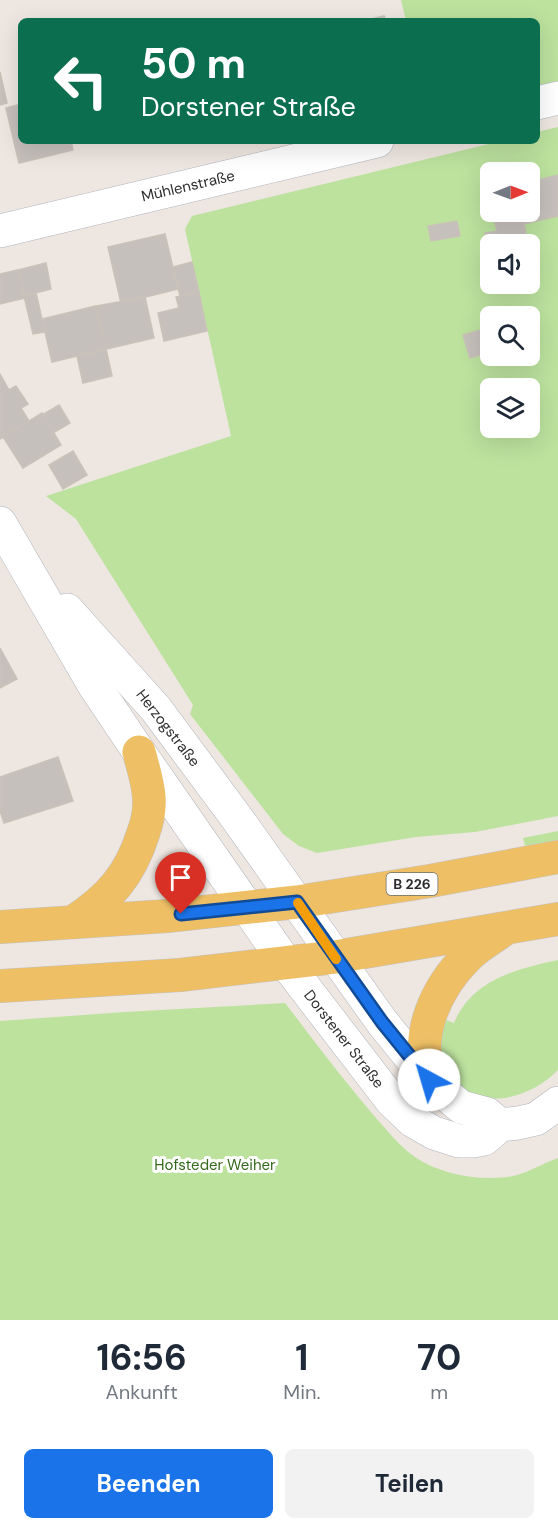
<!DOCTYPE html>
<html lang="de">
<head>
<meta charset="utf-8">
<style>
	:root { --surface:#fff; --page:#f2f2f3; --text:#1f2937; --muted:#747a83; --accent:#1a73e8 }
	body { margin:0; font-family:"DM Sans",sans-serif; background:var(--page); color:var(--text); height:100vh; display:flex; flex-direction:column; font-size:22px; white-space:nowrap }
	* { box-sizing:border-box; margin:0 }
	p { font-size:20px; color:var(--muted) }
	.icon { flex:none; width:33px; height:33px; fill:none; stroke:currentColor; stroke-width:2; stroke-linecap:round; stroke-linejoin:round }
	.map { position:relative; height:1320px; overflow:hidden }
	.details { display:flex; flex-direction:column; background:var(--surface); flex:1 }
	.details>* { flex:none }
	.top-card { position:absolute; left:18px; top:18px; width:522px; height:126px; border-radius:9px; box-shadow:0 6px 24px #0002; background:#0b6e4f; color:#fff; overflow:hidden }
	.needle { width:39px; rotate:89deg }
	.buttons { position:absolute; left:480px; top:162px; display:grid; gap:12px }
	.buttons a { display:grid; place-items:center; width:60px; height:60px; border-radius:9px; background:var(--surface); box-shadow:0 6px 24px #0002; font-size:30px }
	.pin { position:absolute; display:grid; place-items:center; width:51px; height:51px; color:#fff; margin:-62px -26px; border-radius:50% 50% 50% 0; rotate:-45deg; box-shadow:0 0 6px #0007 }
	.pin .icon { rotate:45deg }
	.me { position:absolute; width:66px; margin:-33px; rotate:321deg; stroke-linejoin:round; filter:drop-shadow(0 0 4px #0008) }
	.turn { display:flex; align-items:center; gap:21px; height:126px; padding:0 24px; font-size:27px }
	.turn .icon { width:78px; height:78px; stroke-width:2.5 }
	.turn b { display:block; font-size:42px; line-height:51px }
	.eta { display:flex; justify-content:space-evenly; align-items:center; height:102px; text-align:center }
	.eta b { font-size:36px; font-weight:700; line-height:42px }
	.primary-button { display:flex; gap:12px; margin-top:auto; padding:12px 24px }
	.primary-button a { flex:1; height:69px; border-radius:9px; background:var(--accent); color:#fff; font-size:24px; font-weight:700; line-height:69px; text-align:center }
	.primary-button a+a { background:var(--page); color:var(--text) }
	.map>svg:first-child { display:block }
	.green { fill:#bce29e; fill-rule:evenodd }
	.building { fill:#c6c0bc; stroke:#c9c2b9; stroke-width:1.5 }
	.lines { fill:none; stroke-linecap:round; stroke-linejoin:round }
	.minor-casing { stroke:#b0b3bc; stroke-width:34 }
	.primary-casing { stroke:#c4c4c4; stroke-width:34 }
	.minor { stroke:#fff; stroke-width:33 }
	.primary { stroke:#eebf65; stroke-width:33 }
	.route-casing { stroke:#114b97; stroke-width:15 }
	.route { stroke:#1a73e8; stroke-width:10 }
	.slow { stroke:#f59e0b; stroke-width:10 }
	.labels { text-anchor:middle; stroke-width:6; stroke-linejoin:round; paint-order:stroke }
	.shield { fill:#fff; stroke:#6c6c6c; stroke-width:1.5 }
	.shield-label { font-size:14px; font-weight:bold; fill:#2d2d2d }
	.street-label { font-size:15px; fill:#2d2d2d; stroke:#fff }
	.park-label { font-size:15px; fill:#35691d; stroke:#fff }
</style>
</head>
<body>
<div class="map">
<svg width="558" height="1320" viewBox="0 0 558 1320">
	<rect width="100%" height="100%" fill="#eee6e0"/>
	<g class="green">
		<polygon points="401,0 558,0 558,81 537,86 537,21 406,21"/>
		<path d="M558 127V816L475 832 416 837 317 853 299 846 283 834 190 714 193 705 76 519 46 496 231 436 185 229 192 216 501 141H537V132ZM490 172H530V212H490ZM490 244H530V284H490ZM490 316H530V356H490ZM490 388H530V428H490Z"/>
		<polygon points="558,831 558,840 525,846 523,838"/>
		<path d="M558 960V1070C522 1107 454 1115 441 1052 439 1042 442 1029 443 1019L454 1023C472 980 516 969 558 960Z"/>
		<path d="M285 1003C315 1042 344 1081 376 1118 388 1131 400 1147 415 1157 440 1174 477 1181 507 1177 525 1175 541 1164 558 1158V1320H0V1021L125 1012Z"/>
	</g>
	<g class="building">
		<polygon points="384,16 386,21 363,21"/>
		<polygon points="0,72 7,103 0,105"/>
		<polygon points="21,104 21,141 71,141 73,150 19,163 6,108"/>
		<polygon points="558,175 558,216 524,224 527,238 518,241 519,244 490,244 490,258 485,233 497,231 492,212 530,212 530,182"/>
		<polygon points="457,221 460,236 431,241 428,226"/>
		<polygon points="165,234 178,289 121,303 108,247"/>
		<polygon points="192,262 199,292 180,296 173,267"/>
		<polygon points="46,263 51,289 24,296 18,270"/>
		<polygon points="18,270 25,298 0,304 0,274"/>
		<polygon points="199,292 207,331 164,341 158,313 179,308 176,297"/>
		<polygon points="36,293 45,332 33,334 24,296"/>
		<polygon points="145,297 154,338 106,349 96,306"/>
		<polygon points="96,306 106,349 52,362 42,319"/>
		<polygon points="484,329 490,352 470,358 463,335"/>
		<polygon points="106,349 112,376 83,383 77,356"/>
		<polygon points="0,374 9,390 16,386 28,404 21,408 29,421 0,439"/>
		<polygon points="59,405 70,423 53,433 42,415"/>
		<polygon points="42,413 61,445 23,468 3,437"/>
		<polygon points="73,451 87,475 63,489 49,465"/>
		<polygon points="0,648 17,679 0,688"/>
		<polygon points="58,757 73,801 4,823 0,811 0,777"/>
	</g>
	<g class="lines">
		<g class="minor-casing">
			<g id="minor">
				<polyline points="537,103 558,98"/>
				<polyline points="0,231 377,141"/>
				<polyline points="0,523 94,685 139,752 285,962 391,1100 413,1121 434,1133 459,1141 473,1141 484,1139 500,1125 518,1123 536,1119 558,1103"/>
				<polyline points="67,610 156,709 236,817 382,1022 429,1080 461,1107 487,1114 500,1125"/>
			</g>
		</g>
		<g class="primary-casing">
			<g id="primary">
				<path d="M73 922C109 899 130 875 143 834 147 823 150 809 149 797 148 782 143 767 139 752"/>
				<polyline points="0,927 167,916 297,902 430,881 558,857"/>
				<polyline points="0,986 180,975 335,957 558,919"/>
				<path d="M429 1080C415 1034 435 989 468 956 478 946 491 939 502 931"/>
			</g>
		</g>
		<use href="#minor" class="minor"/>
		<use href="#primary" class="primary"/>
	</g>
	<g class="lines">
		<g class="route-casing">
			<polyline id="route" points="181,914 297,902 382,1022 429,1080"/>
		</g>
		<use href="#route" class="route"/>
		<polyline class="slow" points="298,903 336,959"/>
	</g>
	<g class="labels">
		<rect class="shield" x="386.5" y="873" width="51" height="22" rx="4.5"/>
		<g class="shield-label">
			<text x="412" y="889">B 226</text>
		</g>
		<g class="street-label">
			<text transform="translate(188 186) rotate(-13)" y="5">Mühlenstraße</text>
			<text transform="translate(168 728) rotate(52)" y="5">Herzogstraße</text>
			<text transform="translate(344 1039) rotate(52)" y="5">Dorstener Straße</text>
		</g>
		<g class="park-label">
			<text x="215" y="1170">Hofsteder Weiher</text>
		</g>
	</g>
</svg>
<div class="buttons">
<a><svg class="needle" viewBox="-14 -14 28 28"><path d="M0-13l5 13h-10z" fill="#e53935"/><path d="M0 13l5-13h-10z" fill="#747a83"/></svg></a>
<a><svg class="icon" aria-label="sound" viewBox="0 0 24 24"><path d="M4 9h4l5-4v14l-5-4H4zM17 9q2 3 0 6"/></svg></a>
<a><svg class="icon" aria-label="search" viewBox="0 0 24 24"><circle cx="10" cy="10" r="6"/><path d="M15 15l6 6"/></svg></a>
<a><svg class="icon" aria-label="layers" viewBox="0 0 24 24"><path d="M12 4l9 5-9 5-9-5zM3 14l9 5 9-5"/></svg></a>
</div>
<div class="pin" style="left:181px;top:914px;background:#d93025"><svg class="icon" aria-label="arrive" viewBox="0 0 24 24"><path d="M6 21V4h12l-3 4 3 4H6"/></svg></div>
<svg class="me" style="left:429px;top:1080px" viewBox="-20 -20 40 40"><circle r="19" fill="#fff"/><path d="M0-13L10 11 0 6-10 11z" fill="#1a73e8"/></svg>
<div class="top-card">
<div class="turn"><svg class="icon" aria-label="left" viewBox="0 0 24 24"><path d="M17 20v-9H6M10 6l-5 5 5 5"/></svg><div><b>50 m</b>Dorstener Straße</div></div>
</div>
</div>
<section class="details">
<div class="eta">
<div><b>16:56</b><p>Ankunft</p></div>
<div><b>1</b><p>Min.</p></div>
<div><b>70</b><p>m</p></div>
</div>
<div class="primary-button"><a>Beenden</a><a>Teilen</a></div>
</section>
</body>
</html>
